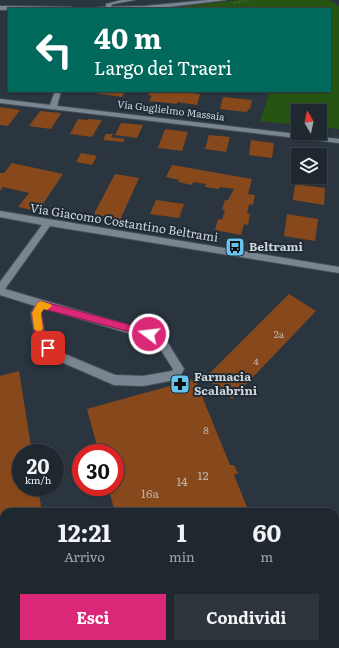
<!DOCTYPE html>
<html lang="it">
<head>
<meta charset="utf-8">
<style>
	:root { --surface:#20282f; --page:#2d343b; --text:#f1f3f6; --muted:#a2a6aa; --line:#3d444b; --accent:#db2777 }
	body { margin:0; font-family:Literata,serif; background:var(--page); color:var(--text); height:100vh; display:flex; flex-direction:column; font-size:15px; white-space:nowrap }
	* { box-sizing:border-box; margin:0 }
	p { font-size:13px; color:var(--muted) }
	.icon { flex:none; width:22px; height:22px; fill:none; stroke:currentColor; stroke-width:2; stroke-linecap:round; stroke-linejoin:round }
	.map { position:relative; flex:1; overflow:hidden }
	.drawer { position:absolute; left:0px; top:508px; width:339px; height:140px; display:flex; flex-direction:column; background:var(--surface); border-radius:12px 12px 0 0; box-shadow:0 1px 3px #0004,0 0 0 1px var(--line) }
	.drawer>* { flex:none }
	.hud { position:absolute; left:8px; top:8px; width:323px; height:84px; border-radius:0px; box-shadow:0 1px 3px #0004,0 0 0 1px var(--line); background:#00695c; color:#fff; overflow:hidden }
	.needle { width:26px; rotate:351deg }
	.buttons { position:absolute; left:291px; top:104px; display:grid; gap:8px }
	.buttons a { display:grid; place-items:center; width:36px; height:36px; border-radius:0px; background:var(--surface); box-shadow:0 1px 3px #0004,0 0 0 1px var(--line); font-size:20px }
	.speed { position:absolute; left:12px; top:444px; display:flex; gap:8px; font-size:20px; font-weight:700; text-align:center }
	.speed>* { display:grid; place-content:center; width:52px; height:52px; border-radius:50%; background:var(--surface); box-shadow:0 1px 3px #0004,0 0 0 1px var(--line); line-height:1 }
	.speed small { font-size:10px; font-weight:400 }
	.speed .limit { border:6px solid #d22; background:#fff; color:#111 }
	.pin { position:absolute; display:grid; place-items:center; width:34px; height:34px; color:#fff; margin:-17px; border-radius:8px; box-shadow:0 2px 6px #0006 }
	.me { position:absolute; width:44px; margin:-22px; rotate:285deg; stroke-linejoin:round; filter:drop-shadow(0 0 3px #0008) }
	.turn { display:flex; align-items:center; gap:14px; height:84px; padding:0 20px; font-size:18px }
	.turn .icon { width:52px; height:52px; stroke-width:2.5 }
	.turn b { display:block; font-size:28px; line-height:34px }
	.eta { display:flex; justify-content:space-evenly; align-items:center; height:68px; text-align:center }
	.eta b { font-size:24px; font-weight:700; line-height:28px }
	.primary-button { display:flex; gap:8px; margin-top:auto; padding:8px 20px }
	.primary-button a { flex:1; height:46px; border-radius:0px; background:var(--accent); color:#fff; font-size:16px; font-weight:700; line-height:46px; text-align:center }
	.primary-button a+a { background:var(--page); color:var(--text) }
	.map>svg:first-child { display:block }
	.green { fill:#265513 }
	.building { fill:#87491b }
	.lines { fill:none; stroke-linecap:round; stroke-linejoin:round }
	.minor-casing { stroke:#475059; stroke-width:2 }
	.tertiary-casing { stroke:#475059; stroke-width:2 }
	.path { stroke:#79838b; stroke-width:1.5; stroke-dasharray:0.5 2; stroke-linecap:butt }
	.minor { fill:#798692; fill-rule:evenodd }
	.tertiary { fill:#798692; fill-rule:evenodd }
	.route { fill:#db2777; stroke:#8e194d }
	.slow { fill:#f59e0b }
	.labels { text-anchor:middle; stroke-width:4; stroke-linejoin:round; paint-order:stroke }
	.far-street-label { font-size:10px; fill:#ced6dc; stroke:#202b35 }
	.number-label { font-size:10px; fill:#bcb3ac }
	.street-label { font-size:12px; fill:#ced6dc; stroke:#202b35 }
	.poi-label { font-size:12px; font-weight:bold; fill:#ced6dc; stroke:#202b35; text-anchor:start }
	.near-number-label { font-size:12px; fill:#bcb3ac }
</style>
</head>
<body>
<div class="map">
<svg width="339" height="648" viewBox="0 0 339 648">
	<rect width="100%" height="100%" fill="#2a353f"/>
	<polygon class="green" points="238,0 329,0 339,6 339,129 320,127 320,111 298,111 298,125 260,121 270,91 330,91 330,9 163,9"/>
	<g class="building">
		<polygon points="82,91 125,91 122,97"/>
		<polygon points="151,91 174,91 200,94 197,105 177,102 177,104 149,101 152,96 148,95"/>
		<polygon points="223,97 252,100 250,109 248,109 247,112 220,109"/>
		<polygon points="0,107 20,110 8,126 0,125"/>
		<polygon points="40,111 61,113 51,129 29,126"/>
		<polygon points="78,119 87,120 88,119 102,120 92,137 70,134"/>
		<polygon points="121,123 143,125 137,138 115,135"/>
		<polygon points="165,129 188,132 182,151 158,148"/>
		<polygon points="106,134 113,134 111,137 125,139 123,142 103,140"/>
		<polygon points="209,135 230,137 226,152 205,149"/>
		<polygon points="251,140 274,143 272,158 249,155"/>
		<polygon points="302,151 326,154 324,172 320,171 320,155 301,155"/>
		<polygon points="81,153 97,156 92,165 76,162"/>
		<polygon points="12,163 63,174 38,211 18,207 29,193 3,187 0,191 0,173 4,173"/>
		<polygon points="172,165 252,179 248,194 255,195 253,205 249,204 247,214 250,214 248,225 244,224 241,235 215,230 218,219 222,220 225,210 222,209 225,200 228,200 234,189 220,187 219,189 205,187 206,184 193,182 192,185 178,182 179,180 166,177"/>
		<polygon points="115,174 139,178 120,220 94,214"/>
		<polygon points="295,184 325,188 324,205 293,200"/>
		<polygon points="156,200 184,204 179,218 150,214"/>
		<polygon points="287,214 318,219 315,241 284,236"/>
		<polygon points="289,294 316,311 232,399 205,378"/>
		<polygon points="19,371 32,453 21,453 21,487 38,487 42,512 4,512 4,644 64,644 64,648 0,648 0,376"/>
		<polygon points="195,379 230,465 234,465 238,473 234,475 249,512 115,512 108,487 115,487 115,453 99,453 87,409"/>
		<polygon points="339,611 339,648 186,648 185,644 335,644 335,613"/>
	</g>
	<g class="lines">
		<g class="minor-casing">
			<g id="minor">
				<polygon points="122,0 135,0 113,4 111,6 112,9 106,9 106,4"/>
				<polygon points="55,91 61,91 57,106 339,139 339,143 0,103 0,99 50,105"/>
				<path d="M0 211 339 267V273L50 226 5 289 163 335 184 369 179 378 175 380 143 386 114 385 52 358 36 342 31 313 35 306 0 295V282L42 225 0 217ZM43 308 155 341 173 369 172 371 143 376 115 375 60 352 46 340 41 313Z"/>
			</g>
		</g>
		<g class="tertiary-casing">
			<g id="tertiary">
				<polygon points="208,0 226,0 151,9 96,9 99,7 145,6"/>
				<polygon points="0,6 71,7 74,9 0,10"/>
			</g>
		</g>
		<polyline class="path" points="234,3 249,0"/>
		<use href="#minor" class="minor"/>
		<use href="#tertiary" class="tertiary"/>
	</g>
	<polygon class="route" points="41,301 149,330 154,334 149,337 44,309 41,313 45,340 53,348 48,352 36,342 32,313 38,302"/>
	<polygon class="slow" points="41,301 50,304 52,306 47,310 44,309 41,313 43,329 39,333 34,329 32,313 38,302"/>
	<defs>
		<g id="bus-square" transform="scale(1)"><rect x="-9" y="-9" width="18" height="18" rx="4" fill="#66c4ef" stroke="#202b35"/><path d="M-5-6H5V4H4V6H2V4H-2V6H-4V4H-5ZM-3.5-4V0h7V-4ZM-3.5 1.2v1.5H-2V1.2ZM2 1.2v1.5H3.5V1.2Z" fill="#111"/></g>
		<g id="pharmacy-square" transform="scale(1)"><rect x="-9" y="-9" width="18" height="18" rx="4" fill="#66c4ef" stroke="#202b35"/><path d="M-2-6h4v4h4v4h-4v4h-4v-4h-4v-4h4Z" fill="#111"/></g>
	</defs>
	<g fill-rule="evenodd">
		<use href="#bus-square" x="235" y="247"/>
		<use href="#pharmacy-square" x="180" y="384"/>
	</g>
	<g class="labels">
		<g class="far-street-label">
			<text transform="translate(171 110) rotate(7)" y="4">Via Guglielmo Massaia</text>
		</g>
		<g class="number-label">
			<text x="279" y="338">2a</text>
			<text x="256" y="365">4</text>
			<text x="206" y="434">8</text>
		</g>
		<g class="street-label">
			<text transform="translate(124 223) rotate(9)" y="4">Via Giacomo Costantino Beltrami</text>
		</g>
		<g class="poi-label">
			<text x="249" y="251">Beltrami</text>
			<text x="194" y="381">Farmacia<tspan x="194" dy="14">Scalabrini</tspan></text>
		</g>
		<g class="near-number-label">
			<text x="203" y="480">12</text>
			<text x="182" y="486">14</text>
			<text x="150" y="498">16a</text>
		</g>
	</g>
</svg>
<div class="buttons">
<a><svg class="needle" viewBox="-14 -14 28 28"><path d="M0-13l5 13h-10z" fill="#e53935"/><path d="M0 13l5-13h-10z" fill="#a2a6aa"/></svg></a>
<a><svg class="icon" aria-label="layers" viewBox="0 0 24 24"><path d="M12 4l9 5-9 5-9-5zM3 14l9 5 9-5"/></svg></a>
</div>
<div class="speed"><div>20<small>km/h</small></div><div class="limit">30</div></div>
<div class="pin" style="left:48px;top:348px;background:#d93025"><svg class="icon" aria-label="arrive" viewBox="0 0 24 24"><path d="M6 21V4h12l-3 4 3 4H6"/></svg></div>
<svg class="me" style="left:149px;top:334px" viewBox="-20 -20 40 40"><circle r="17" fill="#db2777" stroke="#fff" stroke-width="3"/><path d="M0-11L8 9 0 5-8 9z" fill="#fff"/></svg>
<div class="hud">
<div class="turn"><svg class="icon" aria-label="left" viewBox="0 0 24 24"><path d="M17 20v-9H6M10 6l-5 5 5 5"/></svg><div><b>40 m</b>Largo dei Traeri</div></div>
</div>
<section class="drawer">
<div class="eta">
<div><b>12:21</b><p>Arrivo</p></div>
<div><b>1</b><p>min</p></div>
<div><b>60</b><p>m</p></div>
</div>
<div class="primary-button"><a>Esci</a><a>Condividi</a></div>
</section>
</div>
</body>
</html>
